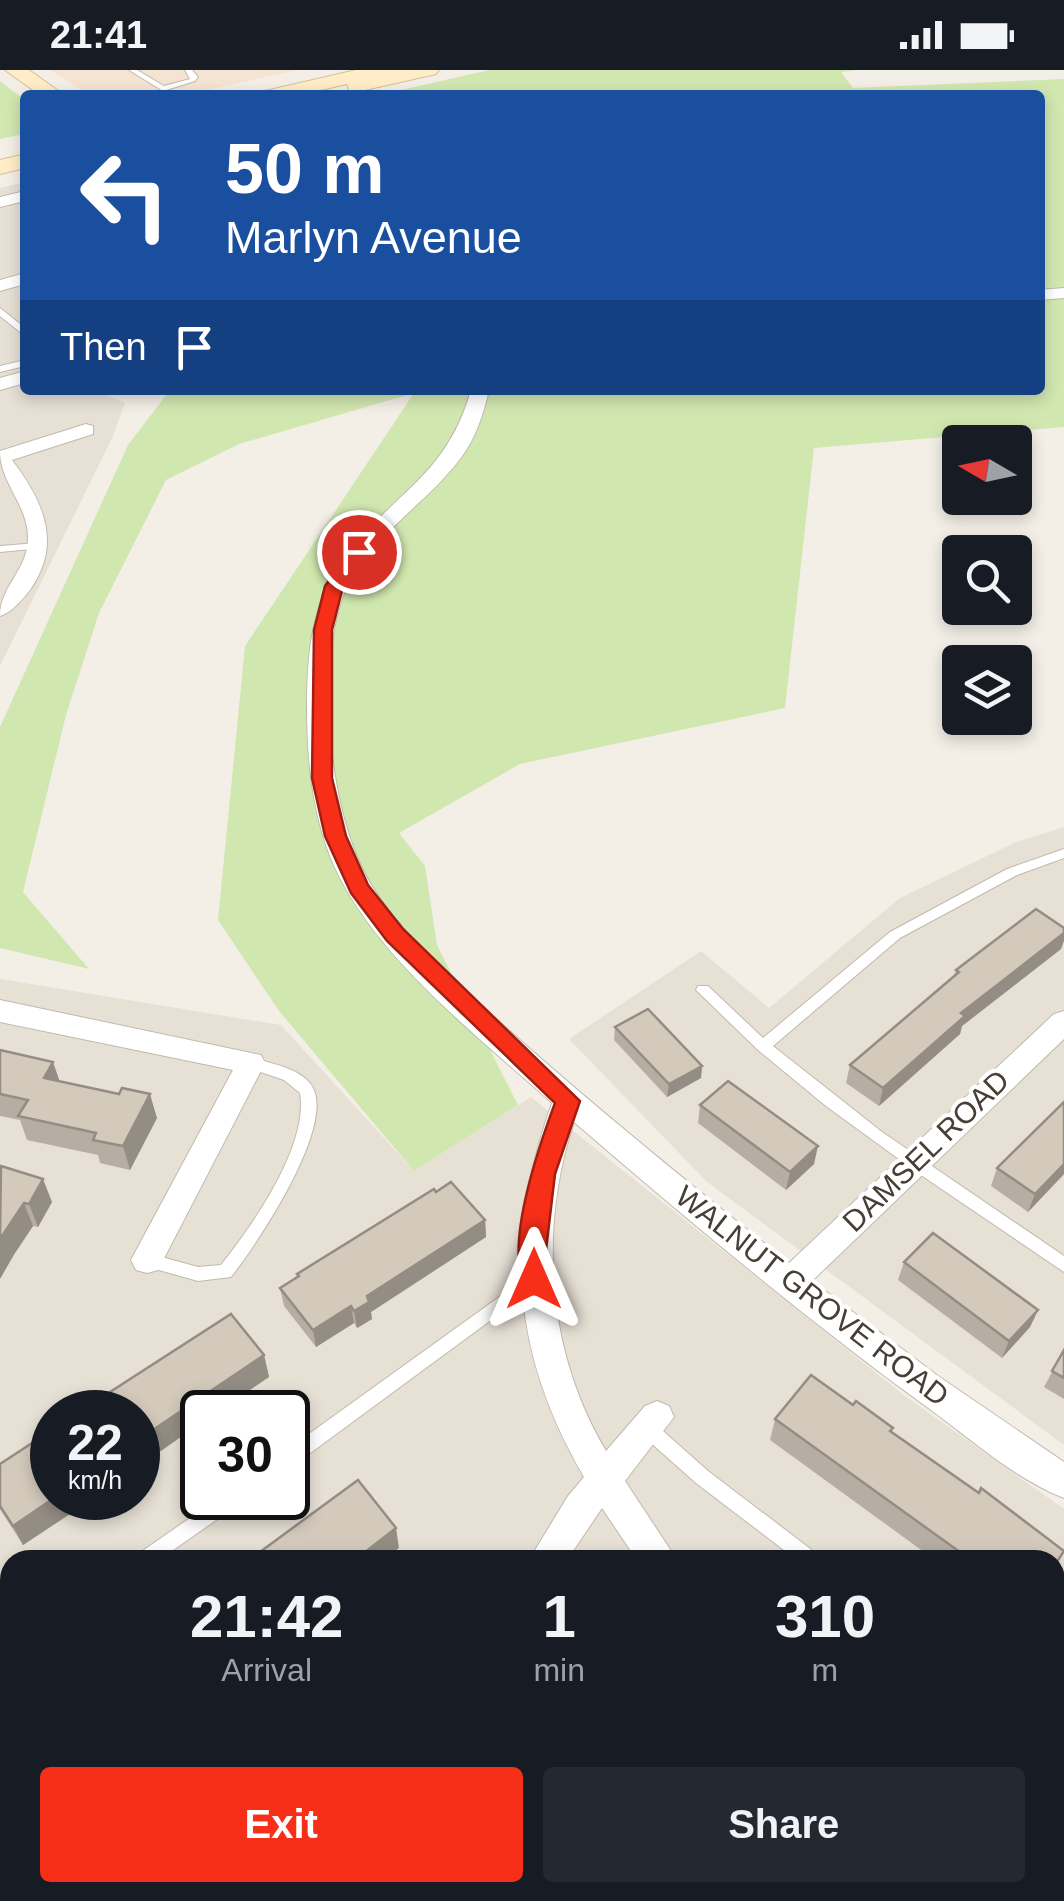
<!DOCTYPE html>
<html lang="en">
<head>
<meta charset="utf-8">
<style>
	:root { --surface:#171b24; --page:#242831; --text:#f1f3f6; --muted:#9ea1a6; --accent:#f72f19 }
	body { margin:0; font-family:Arial,sans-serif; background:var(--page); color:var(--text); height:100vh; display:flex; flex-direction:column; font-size:38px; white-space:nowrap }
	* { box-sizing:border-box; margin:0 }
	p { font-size:32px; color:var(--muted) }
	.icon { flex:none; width:55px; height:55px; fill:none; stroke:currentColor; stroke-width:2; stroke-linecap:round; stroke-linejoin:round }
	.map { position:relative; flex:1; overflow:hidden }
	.sheet { position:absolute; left:0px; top:1480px; width:1065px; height:352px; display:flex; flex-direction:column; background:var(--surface); border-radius:30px 30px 0 0; box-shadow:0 5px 15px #0003 }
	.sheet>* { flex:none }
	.hud { position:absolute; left:20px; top:20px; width:1025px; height:305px; border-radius:10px; box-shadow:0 5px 15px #0003; background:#1a4fa0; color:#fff; overflow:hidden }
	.needle { width:65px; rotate:279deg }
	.controls { position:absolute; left:942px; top:355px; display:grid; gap:20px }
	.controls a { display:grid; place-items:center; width:90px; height:90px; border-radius:10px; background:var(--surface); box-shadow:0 5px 15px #0003; font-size:50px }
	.speed { position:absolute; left:30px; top:1320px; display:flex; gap:20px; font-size:50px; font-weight:700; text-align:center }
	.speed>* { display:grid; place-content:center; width:130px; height:130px; border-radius:50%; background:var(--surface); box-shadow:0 5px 15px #0003; line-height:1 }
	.speed small { font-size:25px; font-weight:400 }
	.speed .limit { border:5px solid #111; border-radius:15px; background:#fff; color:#111 }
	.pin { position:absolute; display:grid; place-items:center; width:85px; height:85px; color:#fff; margin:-42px; border:5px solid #fff; border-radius:50%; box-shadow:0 2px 10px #0007 }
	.me { position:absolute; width:110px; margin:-55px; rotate:0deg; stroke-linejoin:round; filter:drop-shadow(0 0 8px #0008) }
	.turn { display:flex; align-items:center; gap:35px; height:210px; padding:0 40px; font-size:45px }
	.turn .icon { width:130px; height:130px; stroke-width:2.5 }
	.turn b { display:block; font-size:70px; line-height:85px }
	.then { display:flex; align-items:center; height:95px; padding:0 40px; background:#0003; gap:20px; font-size:38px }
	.eta { display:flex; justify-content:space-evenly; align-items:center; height:170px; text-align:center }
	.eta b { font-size:60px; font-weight:700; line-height:70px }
	.cta { display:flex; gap:20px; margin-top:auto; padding:20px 40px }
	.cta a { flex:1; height:115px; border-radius:10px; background:var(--accent); color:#fff; font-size:40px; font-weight:700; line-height:115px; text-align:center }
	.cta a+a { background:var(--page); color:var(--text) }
	.status { display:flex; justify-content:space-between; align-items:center; height:70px; padding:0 50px; background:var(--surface); direction:ltr }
	.status svg { height:28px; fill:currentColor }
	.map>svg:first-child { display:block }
	.residential { fill:#e7e0d5; fill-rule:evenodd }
	.commercial { fill:#f5e4d2 }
	.green { fill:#d1e7b0 }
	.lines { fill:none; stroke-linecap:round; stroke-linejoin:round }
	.lane-casing { stroke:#c1b9ac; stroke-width:2 }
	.street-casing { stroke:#c1b9ac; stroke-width:2 }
	.secondary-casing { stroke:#d3c097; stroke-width:2 }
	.lane { fill:#fff; fill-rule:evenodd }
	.street { fill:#fff; fill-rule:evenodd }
	.secondary { fill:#feedc6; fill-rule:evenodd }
	.wall { fill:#b6aea2 }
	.shaded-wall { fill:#948d84 }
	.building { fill:#d4cabc; stroke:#948d84; stroke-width:2.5 }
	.route { fill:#f72f19; stroke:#a11f10; stroke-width:2.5 }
	.labels { text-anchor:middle; stroke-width:8; stroke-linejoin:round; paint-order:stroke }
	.street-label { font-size:30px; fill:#463f36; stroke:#fff }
</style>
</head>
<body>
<div class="status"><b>21:41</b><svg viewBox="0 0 49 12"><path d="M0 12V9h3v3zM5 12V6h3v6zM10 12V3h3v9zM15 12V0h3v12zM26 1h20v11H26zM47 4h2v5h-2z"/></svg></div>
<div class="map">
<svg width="1064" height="1831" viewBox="0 0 1064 1831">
	<rect width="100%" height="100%" fill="#f3efe7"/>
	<g class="residential">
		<polygon points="25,112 25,320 96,320 125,333 112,368 0,596 0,118"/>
		<polygon points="1064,757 1064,1375 707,1112 569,969 701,881 769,938 900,828 1016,772"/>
		<path d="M0 909 281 955 414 1101 531 1027 905 1326 1064 1439V1761L1055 1781V1490H10V1822L1036 1823 1032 1831H0ZM52 1342H138V1428H52ZM202 1342H288V1428H202Z"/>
	</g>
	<polygon class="commercial" points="50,0 298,0 183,25 89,25"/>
	<g class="green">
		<polygon points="489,0 859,0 841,2 853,18 1064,9 1064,357 814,378 785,638 520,694 399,763 425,796 437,875 518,1035 414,1101 279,941 218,850 245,576 414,323 239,374 166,410 99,543 66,645 23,822 89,899 0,878 0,657 128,375 170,320 1040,320 1040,25 379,25"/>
		<polygon points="0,11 25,30 25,64 0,69"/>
	</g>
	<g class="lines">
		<g class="lane-casing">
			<g id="lane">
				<polygon points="129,0 137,0 164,16 190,9 185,0 192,0 198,7 195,11 163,21"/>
				<polygon points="0,238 25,258 25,266 0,246"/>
				<polygon points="25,290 25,296 0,302 0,296"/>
				<polygon points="38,473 42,474 42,478 0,482 0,476"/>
				<polygon points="1064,779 1064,788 1017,805 900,868 773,976 882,1062 1064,1186 1064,1202 918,1103 826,1036 758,980 696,920 698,916 708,916 763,968 890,862 1007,799"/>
				<path d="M251 987C270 994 303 998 313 1018 334 1059 257 1174 231 1207L198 1211 141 1195 139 1190 141 1185 147 1183 198 1197 221 1195C253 1155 309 1075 300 1023L284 1010 246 997 244 993 246 989Z"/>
				<polygon points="534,1202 540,1204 542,1209 540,1214 294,1395 288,1397 288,1379"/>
				<polygon points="648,1351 654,1353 708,1401 817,1484 820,1490 797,1490 696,1413 642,1365 639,1359 642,1353"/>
				<polygon points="219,1428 242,1428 239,1434 159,1490 135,1490 138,1484"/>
				<polygon points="10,1576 10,1596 0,1601 0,1581"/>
				<path d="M0 1665C14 1671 10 1687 10 1701 0 1695 0 1679 0 1665Z"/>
				<polygon points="103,1822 128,1822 132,1831 107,1831"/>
				<polygon points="246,1822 268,1822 264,1831 242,1831"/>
				<polygon points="466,1822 492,1822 496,1831 471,1831"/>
			</g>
		</g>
		<g class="street-casing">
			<g id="street">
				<polygon points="25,121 25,131 0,137 0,127"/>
				<polygon points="25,203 25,214 0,221 0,210"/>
				<polygon points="1064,218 1064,228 1040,230 1040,220"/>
				<polygon points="25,301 25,313 0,320 0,308"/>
				<path d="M471 320H489C483 345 476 368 460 389 425 436 364 470 343 526 315 601 329 745 370 813 404 869 457 913 504 956 596 1038 692 1116 789 1193L1054 944 1064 941V969L812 1211 938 1306 1064 1392V1428C1017 1410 972 1370 931 1340 807 1250 690 1152 574 1052 538 1160 547 1282 606 1381L645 1336 657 1331 669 1336 674 1347 625 1411 677 1490H637L602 1438 567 1490H529L568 1426 584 1407C511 1281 504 1168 552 1033 477 965 368 882 330 786 312 739 307 688 307 638 307 586 311 536 341 493 388 424 446 410 471 320Z"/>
				<path d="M86 354 93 356V364L12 390C43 431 63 473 30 520 22 530 12 542 0 546 0 516 28 500 28 468 28 435 0 413 0 381Z"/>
				<polygon points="0,930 261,985 265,993 158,1200 147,1203 136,1200 131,1190 233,1000 0,952"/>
				<polygon points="337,1822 378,1822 375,1831 333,1831"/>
				<polygon points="858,1822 899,1822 901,1831 859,1831"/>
			</g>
		</g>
		<g class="secondary-casing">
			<g id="secondary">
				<polygon points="5,0 29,0 64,25 40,25"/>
				<polygon points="356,0 439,0 436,4 356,22 349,20 347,14 299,25 262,25 265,21"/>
				<polygon points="25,84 25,98 0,104 0,90"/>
			</g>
		</g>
		<use href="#lane" class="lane"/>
		<use href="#street" class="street"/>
		<use href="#secondary" class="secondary"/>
	</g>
	<g class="wall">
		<polygon points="1061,879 962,956 960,964 879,1036 846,1013 850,995 954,906 956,900"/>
		<polygon points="615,957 702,996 701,1008 667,1027 614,970"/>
		<polygon points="0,980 60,1012 157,1048 130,1100 100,1093 98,1085 27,1070 20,1050 0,1046"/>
		<polygon points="1064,1032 1064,1104 1028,1142 991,1116 997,1098"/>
		<polygon points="700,1035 814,1094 786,1120 698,1053"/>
		<polygon points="0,1097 52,1132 38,1157 33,1156 15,1183"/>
		<polygon points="436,1122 485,1150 486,1167 371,1242 372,1249 357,1258 354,1253 316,1277 284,1236 280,1218 298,1207 297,1204"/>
		<polygon points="904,1192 1038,1240 1030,1257 1002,1288 898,1210"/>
		<polygon points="1064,1280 1064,1329 1044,1317"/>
		<polygon points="264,1285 269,1307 220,1340 221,1342 202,1342 202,1352 138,1397 138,1342"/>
		<polygon points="775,1349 891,1362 1064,1481 1055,1497 1055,1490 935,1490 770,1370"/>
		<polygon points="0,1394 52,1428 101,1428 102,1430 86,1442 82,1436 23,1475 0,1439"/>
		<polygon points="632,1822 760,1822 768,1831 640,1831"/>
	</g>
	<g class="shaded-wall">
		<polygon points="1064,863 1064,871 1061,879 962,956 960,964 879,1036 883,1018 961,943"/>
		<polygon points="53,992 61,1015 44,1008"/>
		<polygon points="702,996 701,1008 667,1027 669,1014"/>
		<polygon points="150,1024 157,1048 130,1100 123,1076"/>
		<polygon points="818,1076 814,1094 786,1120 790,1102"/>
		<polygon points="1064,1094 1064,1104 1028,1142 1035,1124"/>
		<polygon points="43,1109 52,1132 38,1157 29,1134"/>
		<polygon points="24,1133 33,1156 15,1183 0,1209 0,1169"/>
		<polygon points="485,1150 486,1167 371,1242 372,1249 357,1258 354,1241 367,1226"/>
		<polygon points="351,1236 354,1253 316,1277 313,1260"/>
		<polygon points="1038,1240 1030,1257 1002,1288 1009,1271"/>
		<polygon points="264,1285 269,1307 220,1340 221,1342 202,1344 200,1337 212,1320"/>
		<polygon points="196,1331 202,1352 138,1397 138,1370"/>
		<polygon points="54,1428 78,1428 82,1436 23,1475 13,1456"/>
		<polygon points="79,1428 101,1428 102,1430 86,1442"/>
		<polygon points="396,1458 399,1478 384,1490 355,1490"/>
	</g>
	<g class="building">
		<polygon points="1036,839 1064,858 1064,863 961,943 965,946 883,1018 850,995 959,902 956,900"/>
		<polygon points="648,939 702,996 669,1014 615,957"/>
		<polygon points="0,980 53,992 44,1008 119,1024 122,1018 150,1024 123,1076 93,1070 96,1063 18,1046 28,1030 0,1024"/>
		<polygon points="728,1011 818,1076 790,1102 700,1035"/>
		<polygon points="1064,1032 1064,1094 1035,1124 997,1098"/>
		<polygon points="1,1096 43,1109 29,1134 24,1133 0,1169"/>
		<polygon points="451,1112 485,1150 367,1226 369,1232 354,1241 351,1236 313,1260 280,1218 299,1206 297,1204 434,1119 436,1122"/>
		<polygon points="933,1163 1038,1240 1009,1271 904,1192"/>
		<polygon points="231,1244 264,1285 212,1320 216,1326 200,1337 196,1331 138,1370 138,1342 79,1342"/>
		<polygon points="1064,1280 1064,1308 1052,1301"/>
		<polygon points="811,1305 853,1335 856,1331 893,1358 890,1361 979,1423 981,1418 1064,1481 1055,1495 1055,1490 971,1490 775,1349"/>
		<polygon points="52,1360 52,1428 54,1428 13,1456 0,1436 0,1394"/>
		<polygon points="358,1410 396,1458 355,1490 249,1490"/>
		<polygon points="1055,1546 1064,1553 1064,1637 1055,1652"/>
		<polygon points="648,1822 760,1822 768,1831 655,1831"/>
	</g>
	<path class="route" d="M359 476 368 482 343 517 332 560V708L346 766 368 815 403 859 580 1031 555 1104 546 1180 547 1209 544 1217 534 1221 525 1217C504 1174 539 1076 555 1033L387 871 351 823 325 766 312 708 314 560 325 516 353 478Z"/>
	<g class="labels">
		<g class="street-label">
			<text transform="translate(926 1081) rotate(-44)" y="10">DAMSEL ROAD</text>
			<text transform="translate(812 1226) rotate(38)" y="10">WALNUT GROVE ROAD</text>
		</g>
	</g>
</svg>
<div class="controls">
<a><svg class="needle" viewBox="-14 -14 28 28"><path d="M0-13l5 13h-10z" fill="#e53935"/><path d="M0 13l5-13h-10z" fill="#9ea1a6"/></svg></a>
<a><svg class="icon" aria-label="search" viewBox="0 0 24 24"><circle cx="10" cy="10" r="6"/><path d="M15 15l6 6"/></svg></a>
<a><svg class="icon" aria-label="layers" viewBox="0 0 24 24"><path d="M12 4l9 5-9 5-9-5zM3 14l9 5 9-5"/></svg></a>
</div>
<div class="speed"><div>22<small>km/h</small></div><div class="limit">30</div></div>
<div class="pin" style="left:359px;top:482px;background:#d93025"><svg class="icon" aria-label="arrive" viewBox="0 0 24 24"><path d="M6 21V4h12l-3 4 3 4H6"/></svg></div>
<svg class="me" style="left:534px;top:1209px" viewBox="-20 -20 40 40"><path d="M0-17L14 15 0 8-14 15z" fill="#f72f19" stroke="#fff" stroke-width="4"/></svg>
<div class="hud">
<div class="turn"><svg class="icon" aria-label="left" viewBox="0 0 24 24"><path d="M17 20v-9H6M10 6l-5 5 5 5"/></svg><div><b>50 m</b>Marlyn Avenue</div></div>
<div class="then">Then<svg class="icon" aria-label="arrive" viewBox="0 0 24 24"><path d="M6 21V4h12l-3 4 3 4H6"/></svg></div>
</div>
<section class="sheet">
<div class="eta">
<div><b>21:42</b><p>Arrival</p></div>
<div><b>1</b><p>min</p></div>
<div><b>310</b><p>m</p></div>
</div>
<div class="cta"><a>Exit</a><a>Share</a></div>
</section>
</div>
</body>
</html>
